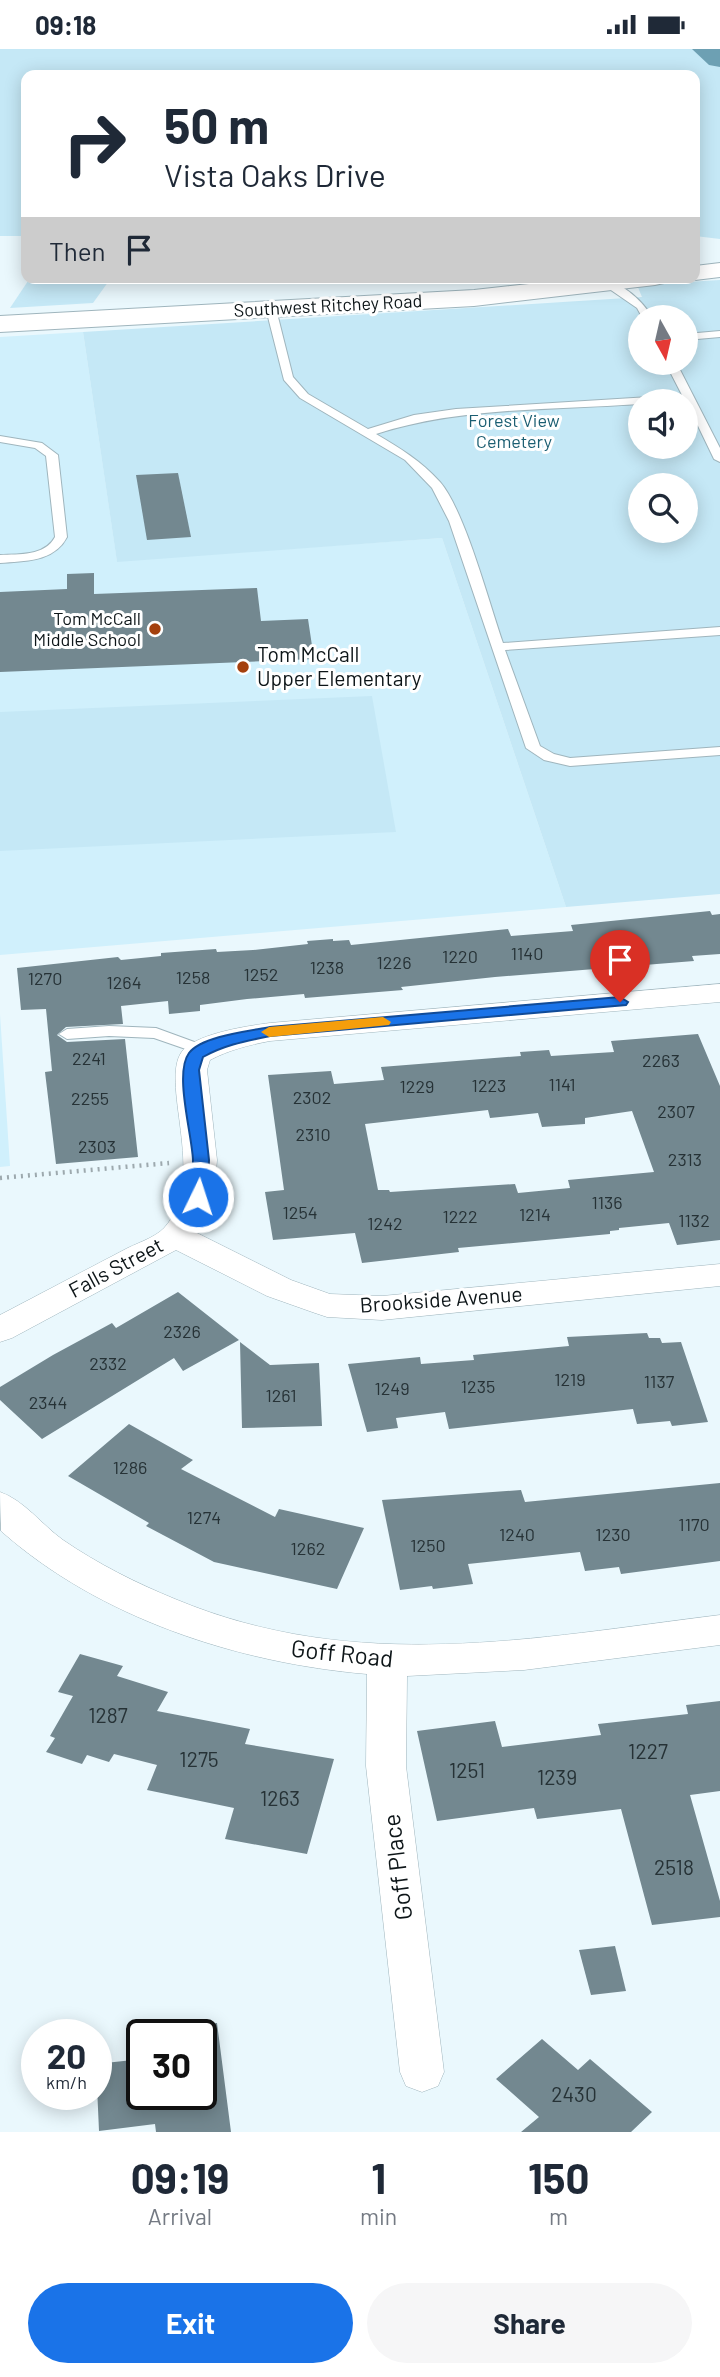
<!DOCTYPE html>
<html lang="en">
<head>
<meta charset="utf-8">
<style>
	:root { --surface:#fff; --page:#f6f6f7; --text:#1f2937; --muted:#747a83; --accent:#1a73e8 }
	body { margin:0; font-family:Barlow,sans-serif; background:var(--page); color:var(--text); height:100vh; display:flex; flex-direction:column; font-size:26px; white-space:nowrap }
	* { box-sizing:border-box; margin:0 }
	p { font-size:23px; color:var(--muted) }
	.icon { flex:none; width:38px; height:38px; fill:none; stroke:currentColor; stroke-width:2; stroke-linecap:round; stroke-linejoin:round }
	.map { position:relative; height:2083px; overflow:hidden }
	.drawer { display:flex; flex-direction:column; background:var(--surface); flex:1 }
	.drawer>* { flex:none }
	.guide { position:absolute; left:21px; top:21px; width:679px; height:214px; border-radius:14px; box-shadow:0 4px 18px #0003; background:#fff; color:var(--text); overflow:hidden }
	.needle { width:46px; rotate:172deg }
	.controls { position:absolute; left:628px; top:256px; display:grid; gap:14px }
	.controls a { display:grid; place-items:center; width:70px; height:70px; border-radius:50%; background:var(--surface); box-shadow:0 4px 18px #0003; font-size:35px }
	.speed { position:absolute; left:21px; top:1970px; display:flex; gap:14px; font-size:35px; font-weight:700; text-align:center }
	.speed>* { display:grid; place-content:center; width:91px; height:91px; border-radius:50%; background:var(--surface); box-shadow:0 4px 18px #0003; line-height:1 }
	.speed small { font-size:18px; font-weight:400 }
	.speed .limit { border:4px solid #111; border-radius:10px; background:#fff; color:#111 }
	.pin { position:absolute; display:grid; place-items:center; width:60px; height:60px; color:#fff; margin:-72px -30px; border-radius:50% 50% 50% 0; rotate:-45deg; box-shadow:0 0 7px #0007 }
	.pin .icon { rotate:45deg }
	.me { position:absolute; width:77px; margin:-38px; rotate:4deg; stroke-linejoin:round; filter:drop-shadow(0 0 5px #0008) }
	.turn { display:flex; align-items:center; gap:24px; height:147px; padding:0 28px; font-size:32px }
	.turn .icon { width:91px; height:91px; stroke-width:2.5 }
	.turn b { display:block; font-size:49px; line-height:60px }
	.then { display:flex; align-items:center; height:66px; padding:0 28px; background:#0003; gap:14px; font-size:26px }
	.eta { display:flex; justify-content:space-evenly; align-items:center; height:119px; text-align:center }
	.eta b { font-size:42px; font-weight:700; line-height:49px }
	.cta { display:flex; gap:14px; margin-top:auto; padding:14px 28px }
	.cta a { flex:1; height:80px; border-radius:42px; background:var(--accent); color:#fff; font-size:28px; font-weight:700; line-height:80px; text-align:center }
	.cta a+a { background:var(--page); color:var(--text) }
	.status { display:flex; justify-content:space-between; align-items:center; height:49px; padding:0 35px; background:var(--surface); direction:ltr }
	.status svg { height:19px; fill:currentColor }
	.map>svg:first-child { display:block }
	.built { fill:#d0f0fc }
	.green { fill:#c5e8f6; fill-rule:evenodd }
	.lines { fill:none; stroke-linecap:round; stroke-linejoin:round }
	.river { fill:#6da0b3; fill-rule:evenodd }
	.building { fill:#738890; fill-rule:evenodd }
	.service-casing { stroke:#9fb5bd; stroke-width:2 }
	.minor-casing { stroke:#9fb5bd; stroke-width:1 }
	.tertiary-casing { stroke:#9fb5bd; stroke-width:2 }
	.path { stroke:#9da9ae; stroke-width:4.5; stroke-dasharray:2 5; stroke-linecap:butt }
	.service { fill:#fff; fill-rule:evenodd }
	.minor { fill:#fff; fill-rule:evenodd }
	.tertiary { fill:#fff; fill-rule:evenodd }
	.route { fill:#1a73e8; stroke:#114b97; stroke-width:2 }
	.slow { fill:#f59e0b }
	.poi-dot { fill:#a4400d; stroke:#fff; stroke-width:2.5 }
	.labels { text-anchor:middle; stroke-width:6; stroke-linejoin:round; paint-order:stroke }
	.far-street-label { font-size:18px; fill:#0d1518; stroke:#fff }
	.far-park-label { font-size:18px; fill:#1b5e72; stroke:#fff }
	.far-poi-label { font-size:18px; fill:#0d1518; stroke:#fff; text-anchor:end }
	.number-label { font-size:18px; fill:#263236 }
	.poi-label { font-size:21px; fill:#0d1518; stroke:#fff; text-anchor:start }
	.street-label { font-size:21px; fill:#0d1518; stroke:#fff }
	.near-number-label { font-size:21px; fill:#263236 }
	.near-street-label { font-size:24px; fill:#0d1518; stroke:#fff }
</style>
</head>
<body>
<div class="status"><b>09:18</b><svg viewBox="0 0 49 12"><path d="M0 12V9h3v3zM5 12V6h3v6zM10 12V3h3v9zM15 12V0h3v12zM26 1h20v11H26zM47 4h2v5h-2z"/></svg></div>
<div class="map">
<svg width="720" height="2083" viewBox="0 0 720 2083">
	<rect width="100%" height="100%" fill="#eaf8fd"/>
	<g class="built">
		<polygon points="83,283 117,512 442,489 566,858 0,906 0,288"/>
		<polygon points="0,965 10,1117 0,1118"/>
	</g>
	<g class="green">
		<polygon points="0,0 720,0 720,190 695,187 695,26 26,26 26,187 0,187"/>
		<polygon points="30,229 111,229 93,254 10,259"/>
		<path d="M720 231V845L566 858 442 489 117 513 83 283 642 248 637 236ZM640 268H686V313H640ZM640 352H686V397H640ZM640 436H686V481H640Z"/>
		<polygon points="372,647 396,783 0,802 0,663"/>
	</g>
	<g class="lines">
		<polygon class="river" points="692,0 720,0 720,18 709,16"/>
	</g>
	<g class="building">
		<polygon points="178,424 191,488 147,491 136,426"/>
		<polygon points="94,524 94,545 257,539 261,572 308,570 314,610 0,623 0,543 67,540 67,525"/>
		<polygon points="710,862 712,866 720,865 720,905 692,907 694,912 495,928 401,938 403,941 305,949 304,945 247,950 200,956 200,962 169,965 168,952 121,957 123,975 66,978 57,986 67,993 125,990 138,1108 56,1115 45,1023 52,1022 46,960 21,961 17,919 118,908 121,911 161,907 161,904 216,900 217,903 253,901 308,895 307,892 333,890 333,892 349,891 351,896 508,880 511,887 573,882 571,876"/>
		<path d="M698 985 720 1037V1191L677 1196 669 1174 619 1179V1181L610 1182V1185L458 1199 459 1203 362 1214 355 1184 273 1191 265 1143 284 1141 268 1026 331 1022 334 1035 384 1031 381 1018 521 1007 520 1003 549 1001 551 1007 614 1003 611 992ZM488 1061 490 1069 538 1064 542 1078 585 1075V1069L632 1062 654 1123 568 1131 570 1139 518 1144 515 1135 390 1143 389 1141H378L365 1075Z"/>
		<polygon points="178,1243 239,1291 183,1322 174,1309 42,1390 0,1351 0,1338 53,1306 112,1274 116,1279"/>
		<polygon points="647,1284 649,1289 660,1289 662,1294 681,1293 708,1373 672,1377 670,1372 637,1375 633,1360 449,1380 445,1363 396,1369 398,1379 367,1383 348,1315 420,1308 421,1315 474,1311 473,1306 569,1297 567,1288"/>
		<polygon points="240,1293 270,1316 319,1314 322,1377 242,1379"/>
		<polygon points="129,1375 193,1411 181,1420 275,1468 279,1460 364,1479 337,1540 214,1513 146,1477 149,1474 68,1427"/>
		<polygon points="720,1434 720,1512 621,1525 619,1518 585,1522 580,1503 468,1515 473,1535 433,1540 432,1537 400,1541 382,1451 521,1441 525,1453"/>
		<polygon points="80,1605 123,1617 117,1627 168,1643 157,1662 250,1680 245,1695 334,1710 307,1805 225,1790 234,1759 147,1741 157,1716 114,1705 109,1713 87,1706 82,1715 46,1703 55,1689 50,1687 73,1647 58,1643"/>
		<polygon points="720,1652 720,1742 690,1746 720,1852 720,1868 652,1876 621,1760 537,1770 534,1759 437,1772 417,1682 495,1672 502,1698 601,1686 598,1675 688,1665 686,1656"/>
		<polygon points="615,1897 626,1942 591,1946 579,1901"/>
		<polygon points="217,1974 231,2083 156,2083 155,2075 99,2082 96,2015 142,2010 142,2046 201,2046 201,1975"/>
		<polygon points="542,1990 578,2021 590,2010 652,2063 631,2083 521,2083 539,2068 496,2030"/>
	</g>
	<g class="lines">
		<g class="service-casing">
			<g id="service">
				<path d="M605 233C622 232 644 254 652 268H642L637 259 605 237Z"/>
				<path d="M271 257 276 260 293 328 308 345 368 380 414 366 456 360 682 346 665 313H676L720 399V413L714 410 686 352H640V355C552 361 460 358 376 385 400 399 421 412 440 433 465 462 489 554 503 594L720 578V586L505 601 540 697 554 705 570 709 720 698V706L570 717 544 711 526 699 449 472 432 439 405 411 300 349 284 331 266 260Z"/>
				<polygon points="720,282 720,288 686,291 686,285"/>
				<path d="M0 387 42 394 58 406 67 488C54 513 25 512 0 514V506C19 505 45 507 55 488L46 407 35 399 0 393Z"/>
				<polygon points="109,977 156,979 208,998 211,1001 203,1006 154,989 109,987 67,990 59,985 67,980"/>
			</g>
		</g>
		<g class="minor-casing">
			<g id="minor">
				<path d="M720 935V953L270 992C249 996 229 1001 210 1011L207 1021 217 1111 214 1148 195 1183 291 1231 330 1245 382 1247 720 1215V1237L382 1271 327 1268 315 1264 267 1247 176 1201 12 1289 0 1293V1266C41 1245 81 1223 122 1202 134 1195 155 1189 164 1179 210 1129 156 1029 184 1000 201 984 247 977 270 974Z"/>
				<path d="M0 1443C24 1451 42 1476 63 1491 98 1515 136 1534 175 1550 357 1626 533 1589 720 1566V1596L524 1621 407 1627 406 1717 444 2023 438 2037 422 2043 406 2037 400 2023 366 1717 367 1625C238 1614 99 1569 1 1482Z"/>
			</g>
		</g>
		<g class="tertiary-casing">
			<g id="tertiary">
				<polygon points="720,214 720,228 695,231 686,229 695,229 695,217"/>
				<polygon points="585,229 667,229 664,234 655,236 474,257 0,283 0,267 474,241"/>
			</g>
		</g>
		<polyline class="path" points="0,1129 169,1114"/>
		<use href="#service" class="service"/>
		<use href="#minor" class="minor"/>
		<use href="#tertiary" class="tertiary"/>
	</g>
	<path class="route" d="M620 948 628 953 626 956 270 987C246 992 224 996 203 1008L199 1021 209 1111 207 1148 198 1154 190 1148C191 1136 193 1123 193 1111 192 1085 174 1024 189 1004 202 987 250 982 270 978Z"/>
	<polygon class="slow" points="383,968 391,973 389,976 269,988 261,983 269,978"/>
	<g class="poi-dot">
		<circle cx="155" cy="580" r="7"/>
		<circle cx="243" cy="618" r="7"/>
	</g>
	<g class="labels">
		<g class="far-street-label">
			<text transform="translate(328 257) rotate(-3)" y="6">Southwest Ritchey Road</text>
		</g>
		<g class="far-park-label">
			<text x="514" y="378">Forest View<tspan x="514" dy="21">Cemetery</tspan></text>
		</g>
		<g class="far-poi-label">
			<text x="141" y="576">Tom McCall<tspan x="141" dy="21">Middle School</tspan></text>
		</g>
		<g class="number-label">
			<text x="527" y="911">1140</text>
			<text x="460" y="914">1220</text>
			<text x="394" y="920">1226</text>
			<text x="327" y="925">1238</text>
			<text x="261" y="932">1252</text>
			<text x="193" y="935">1258</text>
			<text x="45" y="936">1270</text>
			<text x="124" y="940">1264</text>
			<text x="89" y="1016">2241</text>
			<text x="661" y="1018">2263</text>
			<text x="562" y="1042">1141</text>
			<text x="489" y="1043">1223</text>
			<text x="417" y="1044">1229</text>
			<text x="312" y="1055">2302</text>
			<text x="90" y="1056">2255</text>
			<text x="676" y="1069">2307</text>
			<text x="313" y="1092">2310</text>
			<text x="97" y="1104">2303</text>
			<text x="685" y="1117">2313</text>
			<text x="607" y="1160">1136</text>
			<text x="300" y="1170">1254</text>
			<text x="535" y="1172">1214</text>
			<text x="460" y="1174">1222</text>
			<text x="694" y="1178">1132</text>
			<text x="385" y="1181">1242</text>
			<text x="182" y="1289">2326</text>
			<text x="108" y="1321">2332</text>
			<text x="570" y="1337">1219</text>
			<text x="659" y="1339">1137</text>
			<text x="478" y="1344">1235</text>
			<text x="392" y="1346">1249</text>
			<text x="281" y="1353">1261</text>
			<text x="48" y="1360">2344</text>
			<text x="130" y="1425">1286</text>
			<text x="204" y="1475">1274</text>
			<text x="694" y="1482">1170</text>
			<text x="517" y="1492">1240</text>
			<text x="613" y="1492">1230</text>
			<text x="428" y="1503">1250</text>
			<text x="308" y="1506">1262</text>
		</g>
		<g class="poi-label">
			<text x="257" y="613">Tom McCall<tspan x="257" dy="24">Upper Elementary</tspan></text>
		</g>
		<g class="street-label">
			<text transform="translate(116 1219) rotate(-28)" y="7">Falls Street</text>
			<text transform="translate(441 1251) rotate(-4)" y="7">Brookside Avenue</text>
		</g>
		<g class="near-number-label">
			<text x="108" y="1674">1287</text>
			<text x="648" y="1710">1227</text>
			<text x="199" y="1718">1275</text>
			<text x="467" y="1729">1251</text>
			<text x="557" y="1736">1239</text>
			<text x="280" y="1757">1263</text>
			<text x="674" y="1826">2518</text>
			<text x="574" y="2053">2430</text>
		</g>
		<g class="near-street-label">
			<text transform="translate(342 1605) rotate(6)" y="8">Goff Road</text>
			<text transform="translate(398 1818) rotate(-97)" y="8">Goff Place</text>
		</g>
	</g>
</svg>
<div class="controls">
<a><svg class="needle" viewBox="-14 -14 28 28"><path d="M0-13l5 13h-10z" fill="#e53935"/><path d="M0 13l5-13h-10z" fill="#747a83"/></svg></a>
<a><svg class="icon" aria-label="sound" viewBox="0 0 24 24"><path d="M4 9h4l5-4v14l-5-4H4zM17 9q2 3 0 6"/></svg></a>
<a><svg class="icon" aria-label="search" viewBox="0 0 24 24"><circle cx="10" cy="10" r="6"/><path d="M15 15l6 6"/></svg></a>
</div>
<div class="speed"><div>20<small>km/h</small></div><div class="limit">30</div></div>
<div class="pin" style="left:620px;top:953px;background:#d93025"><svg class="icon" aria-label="arrive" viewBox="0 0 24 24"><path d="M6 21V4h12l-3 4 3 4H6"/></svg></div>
<svg class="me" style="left:198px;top:1148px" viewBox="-20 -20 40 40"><circle r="17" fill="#1a73e8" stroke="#fff" stroke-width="3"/><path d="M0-11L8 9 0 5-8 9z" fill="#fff"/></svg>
<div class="guide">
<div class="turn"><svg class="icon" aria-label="right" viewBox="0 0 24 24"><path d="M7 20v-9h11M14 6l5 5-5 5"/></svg><div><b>50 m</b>Vista Oaks Drive</div></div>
<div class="then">Then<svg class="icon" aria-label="arrive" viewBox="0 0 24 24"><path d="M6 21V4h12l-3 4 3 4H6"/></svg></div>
</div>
</div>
<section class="drawer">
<div class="eta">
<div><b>09:19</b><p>Arrival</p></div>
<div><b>1</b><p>min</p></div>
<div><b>150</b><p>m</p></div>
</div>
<div class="cta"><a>Exit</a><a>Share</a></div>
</section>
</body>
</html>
